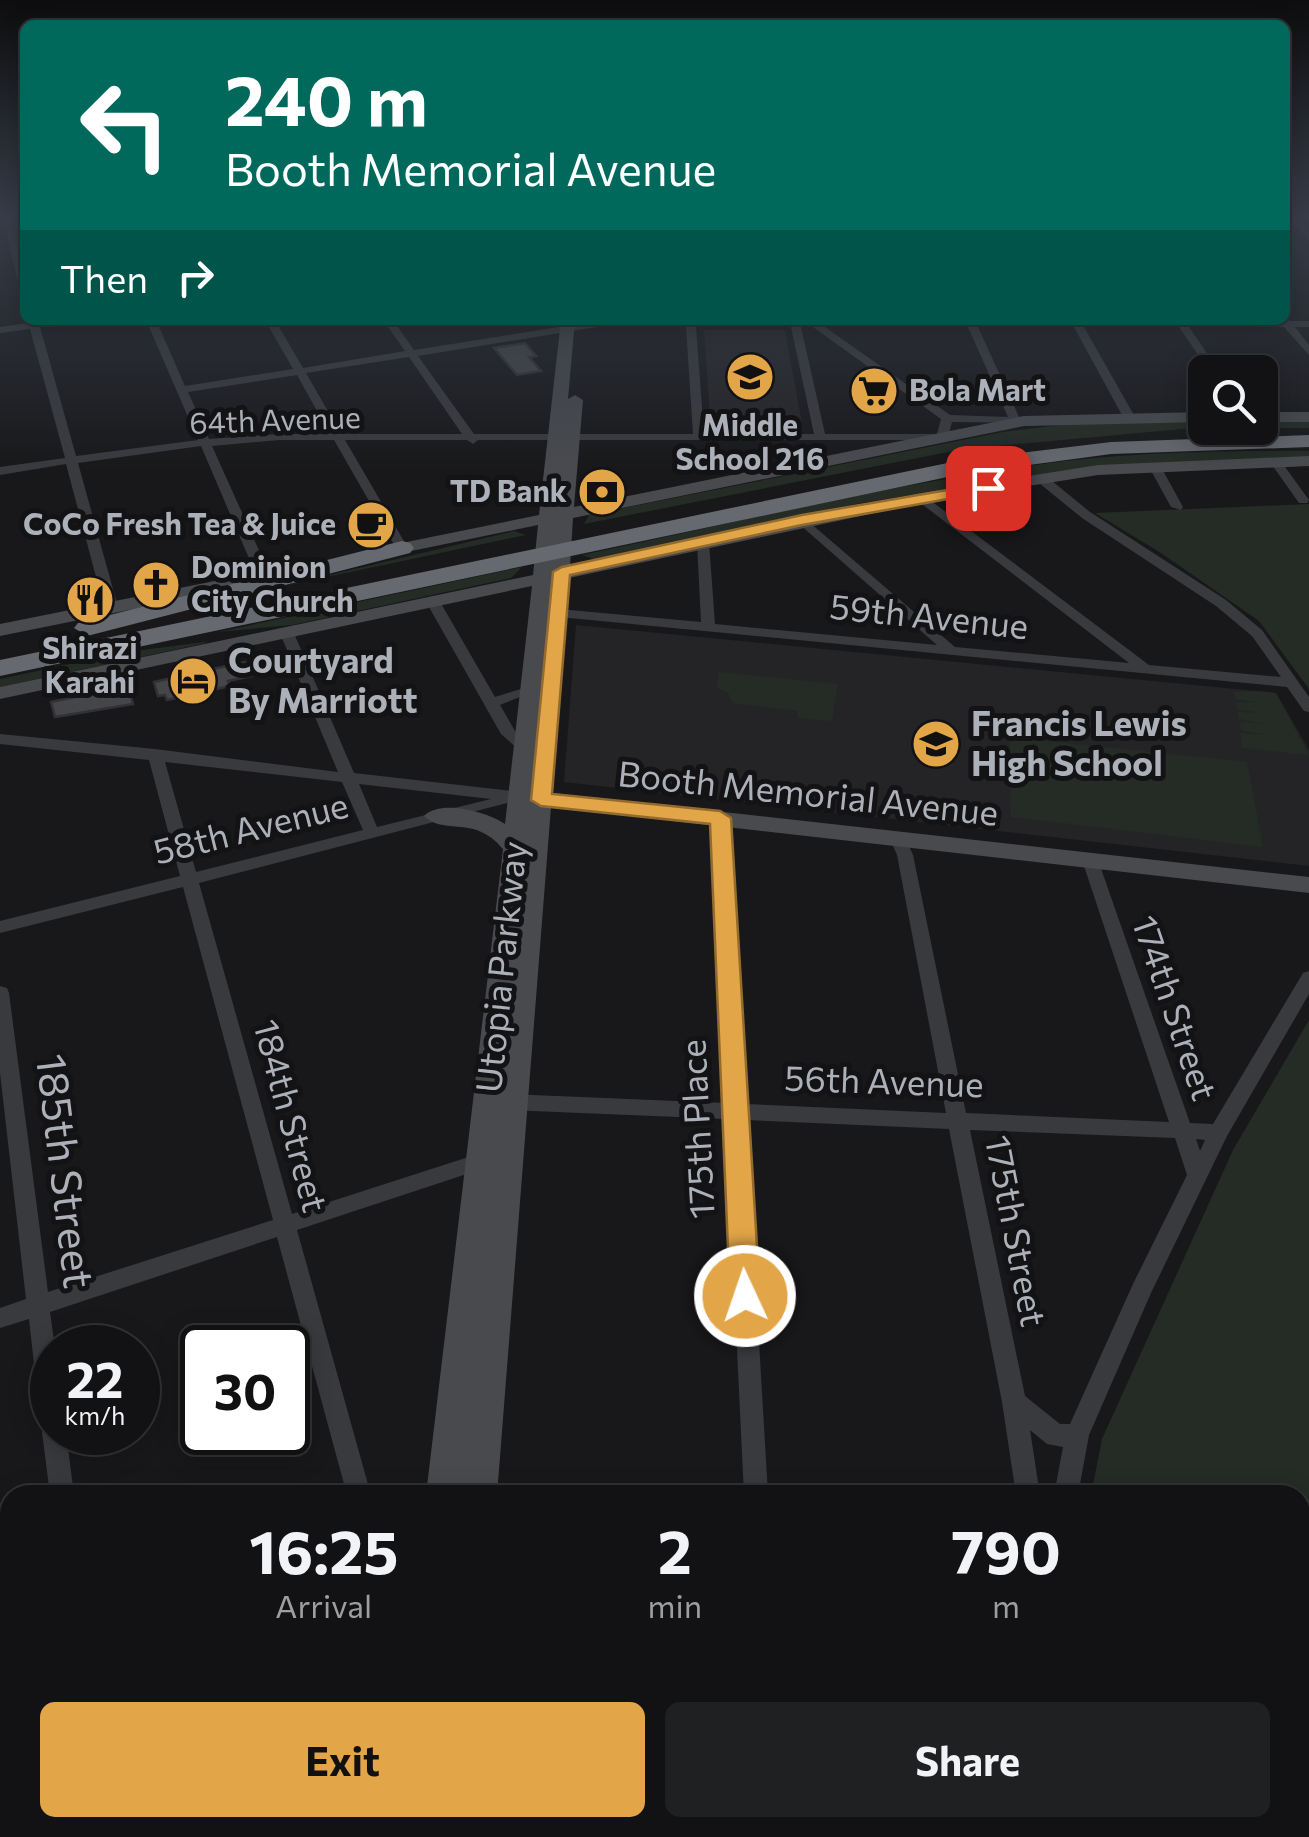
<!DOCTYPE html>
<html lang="en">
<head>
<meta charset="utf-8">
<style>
	:root { --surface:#121214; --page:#1f2022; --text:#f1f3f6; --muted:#9c9ea0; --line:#313234; --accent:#e2a548 }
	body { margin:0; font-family:Commissioner,sans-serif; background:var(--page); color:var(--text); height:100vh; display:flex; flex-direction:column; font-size:38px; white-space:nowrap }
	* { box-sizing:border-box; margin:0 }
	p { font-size:32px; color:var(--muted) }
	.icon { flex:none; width:55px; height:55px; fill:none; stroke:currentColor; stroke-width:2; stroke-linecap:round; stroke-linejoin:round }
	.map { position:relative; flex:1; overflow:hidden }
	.side { position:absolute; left:0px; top:1485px; width:1310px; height:352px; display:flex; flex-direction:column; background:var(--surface); border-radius:30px 30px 0 0; box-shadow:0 5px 25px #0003,0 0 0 2px var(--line) }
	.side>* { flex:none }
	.top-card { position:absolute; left:20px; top:20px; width:1270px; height:305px; border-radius:15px; box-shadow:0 5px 25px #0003,0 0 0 2px var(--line); background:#00695c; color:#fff; overflow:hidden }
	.tools { position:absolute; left:1188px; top:355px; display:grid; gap:20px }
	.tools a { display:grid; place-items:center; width:90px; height:90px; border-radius:15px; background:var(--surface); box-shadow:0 5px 25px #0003,0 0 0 2px var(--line); font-size:50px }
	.speed { position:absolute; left:30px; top:1325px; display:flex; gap:20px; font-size:50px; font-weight:700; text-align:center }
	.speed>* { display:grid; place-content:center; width:130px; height:130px; border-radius:50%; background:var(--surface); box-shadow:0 5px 25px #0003,0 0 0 2px var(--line); line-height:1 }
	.speed small { font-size:25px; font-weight:400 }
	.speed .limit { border:5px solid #111; border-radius:15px; background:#fff; color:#111 }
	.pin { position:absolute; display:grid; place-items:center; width:85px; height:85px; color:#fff; margin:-42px; border-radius:20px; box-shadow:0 5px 15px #0006 }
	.me { position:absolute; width:110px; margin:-55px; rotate:357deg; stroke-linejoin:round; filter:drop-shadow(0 0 8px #0008) }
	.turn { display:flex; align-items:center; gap:35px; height:210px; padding:0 40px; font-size:45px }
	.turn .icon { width:130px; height:130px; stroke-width:2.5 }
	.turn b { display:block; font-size:70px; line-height:85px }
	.then { display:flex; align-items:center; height:95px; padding:0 40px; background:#0003; gap:20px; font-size:38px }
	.eta { display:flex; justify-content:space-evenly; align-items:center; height:170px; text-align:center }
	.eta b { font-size:60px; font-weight:700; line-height:70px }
	.primary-button { display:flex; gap:20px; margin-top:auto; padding:20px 40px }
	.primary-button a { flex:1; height:115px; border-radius:15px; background:var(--accent); color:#111; font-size:40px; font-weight:700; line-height:115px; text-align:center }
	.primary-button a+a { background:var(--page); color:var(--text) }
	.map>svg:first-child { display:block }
	.built { fill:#242427 }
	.green { fill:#242c25 }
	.building { fill:#45464a; stroke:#323236; stroke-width:2.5 }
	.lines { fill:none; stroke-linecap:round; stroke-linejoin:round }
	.street { fill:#393a3e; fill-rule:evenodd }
	.secondary { fill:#484a4e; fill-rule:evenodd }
	.highway { fill:#66696f; fill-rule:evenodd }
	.route { fill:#e2a548; stroke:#936b2f; stroke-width:2.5 }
	.labels { text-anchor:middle; stroke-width:10; stroke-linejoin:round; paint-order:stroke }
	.far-poi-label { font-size:30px; font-weight:bold; fill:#acb0b8; stroke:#131315; text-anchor:start }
	.far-street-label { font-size:30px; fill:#acb0b8; stroke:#131315 }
	.street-label { font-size:35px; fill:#acb0b8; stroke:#131315 }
	.poi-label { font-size:35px; font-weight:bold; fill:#acb0b8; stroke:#131315; text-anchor:start }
	.near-street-label { font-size:42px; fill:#acb0b8; stroke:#131315 }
</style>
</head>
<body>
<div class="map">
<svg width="1309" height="1837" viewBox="0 0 1309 1837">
	<rect width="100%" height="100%" fill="#18181a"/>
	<g class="built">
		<polygon points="704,330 785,330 803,429 711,430"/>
		<polygon points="576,625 1276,693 1309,750 1309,866 564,782"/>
	</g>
	<g class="green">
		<polygon points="1205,422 1205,428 1260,428 1260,422 1309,422 1309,428 1193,428 963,449 584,524 589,515 1003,432 1077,423"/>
		<path d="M1309 451V457L1008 480 861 503 597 560 582 555C731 523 879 487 1029 466 1121 452 1216 451 1309 451Z"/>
		<polygon points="1309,504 1309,689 1259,621 1161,553 1095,513"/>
		<polygon points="514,531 526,535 284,586"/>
		<polygon points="522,567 511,578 292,625 218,632"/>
		<polygon points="204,642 206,643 0,687 0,679 120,653"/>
		<polygon points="719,672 838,684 832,721 798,718 798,711 733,703 728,693 717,687"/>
		<polygon points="1256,691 1276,693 1309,755 1242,748 1240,733 1265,735 1241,730 1240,722 1263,724 1239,719 1238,712 1261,713 1237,709 1236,702 1259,703 1236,699 1234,692"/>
		<polygon points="1009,737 1247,762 1263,847 1011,817"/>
		<polygon points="1309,1020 1309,1837 1112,1837 1111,1828 1300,1828 1300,1495 1091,1495 1102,1439 1233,1150"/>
	</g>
	<g class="building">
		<polygon points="525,343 536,356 529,357 541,371 517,375 494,348"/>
		<polygon points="245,662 251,676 228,681 230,686 167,700 165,695 158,696 154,682"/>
		<polygon points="128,686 133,704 55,717 51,702"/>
	</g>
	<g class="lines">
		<g class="street">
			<polygon points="2,215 10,215 25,272 25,293 20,290"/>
			<polygon points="1285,215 1293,215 1309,232 1309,240"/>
			<path d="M1285 317 1290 321H1309V327H1295L1309 345V355L1284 327H1189L1220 372H1210L1179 327H1084L1135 417 1129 420 1123 417 1074 327H978L1019 417 1028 419V423L952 422 948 437 942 440H478L473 444 467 440H345L408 548 402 552 396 548 334 440H279L212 446 271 577 264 581 257 577 201 446 78 463 118 607 111 611 104 607 66 464 0 475V467L65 458 30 329 0 333V327L29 323 28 320H75L40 327 76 456 198 440 146 320H156L185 386 293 369 265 320H275L303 368 405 351 383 320H393L414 350 597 321H1280L1285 320ZM597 327H686L693 434H474L418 356ZM696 327H791L814 434H704ZM801 327H813L941 419 937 434H825ZM825 327H968L1008 417 950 415ZM409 357 462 434H341L306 373ZM297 375 330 434H279L209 439 188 392Z"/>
			<polygon points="1272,460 1280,460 1309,500 1307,503 1299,503 1270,462"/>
			<polygon points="1151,465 1161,467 1183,507 1181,510 1171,507 1149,467"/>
			<polygon points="1039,477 1047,477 1090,512 1226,600 1262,630 1309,697 1309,712 1304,711 1287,687 559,617 552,613 559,609 701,622 697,542 703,538 709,542 715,624 937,645 798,523 796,520 802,516 955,647 1129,663 918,501 916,498 922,494 1149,665 1281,677 1252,636 1216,606 1082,518 1039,483"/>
			<polygon points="432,596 439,600 495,697 530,686 537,690 500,705 515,731 532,747 529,750 519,750 501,734 425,600"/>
			<path d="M286 627 293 631 354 773 531 793 539 798 531 803 515 801 199 883 292 1214 484 1152 491 1154 494 1160 491 1166 297 1230 371 1495H347L277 1237 50 1312 55 1348H52V1432H66L74 1495H50L42 1432 44 1426 40 1418 29 1319 0 1328V1308L26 1299 0 1073V986L7 988 9 993 48 1292 273 1220 183 887 0 933V921L180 876 149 760 0 744V734L155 749 338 772 279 631ZM165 762 342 782 363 830 196 872ZM359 784 491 799 377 827Z"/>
			<path d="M720 813 728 818 745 1104 946 1113 897 855 890 839 898 834 904 835 913 855 966 1113 1169 1122 1082 860 1084 856H1096L1098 860 1190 1123 1213 1124 1303 973 1309 971V994L1227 1136 1151 1293 1089 1435 1078 1495H1054L1063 1447 1047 1444 1030 1430 1040 1495H1016L1002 1402 949 1129 746 1120 768 1495H744L726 1119 505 1110 498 1108 495 1102 498 1096 505 1094 725 1103 712 818ZM970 1130 1175 1138 1187 1175 1133 1284 1070 1424H1060L1025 1396ZM1196 1139 1205 1140 1200 1151Z"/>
			<polygon points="88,1828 117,1828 120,1837 90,1837"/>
			<polygon points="234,1828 275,1828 271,1837 230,1837"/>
			<polygon points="759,1828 788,1828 789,1837 759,1837"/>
			<polygon points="1071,1828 1100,1828 1102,1837 1072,1837"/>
		</g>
		<g class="secondary">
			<path d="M561 320H575L568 399 575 395 583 400 574 507 1024 416 1205 412V422L1024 426 573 518 570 567 922 493 1098 465 1309 456V466L1098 475 922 503 569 578 552 793 1309 877V893L551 807 497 1495H426L503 849C474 814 445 836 424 816 441 799 487 812 505 824L532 586 0 699V687L533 575 538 525 382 557 373 552 382 547 539 515Z"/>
			<rect x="1260" y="412" width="49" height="10"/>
			<polygon points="270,570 279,576 277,580 0,636 0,624"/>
			<polygon points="387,1828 429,1828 428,1837 386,1837"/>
			<polygon points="429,1828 471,1828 470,1837 428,1837"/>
		</g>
		<g class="highway">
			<polygon points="1309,435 1309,447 1111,454 962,474 0,676 0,660 962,460 1111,442"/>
			<polygon points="402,541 410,543 414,548 410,553 87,636 74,628 78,623"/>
		</g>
	</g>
	<linearGradient id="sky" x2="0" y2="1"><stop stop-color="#0d0d0e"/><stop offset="0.46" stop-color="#373d49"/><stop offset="1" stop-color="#373d49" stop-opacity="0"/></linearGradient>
	<rect width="1309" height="472" fill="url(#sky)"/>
	<polygon class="route" points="988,483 993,485 993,491 802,525 570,575 552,794 720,811 731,818 760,1296 755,1306 745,1309 735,1306 730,1296 710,824 541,806 531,800 553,572 562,567 802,515"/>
	<defs>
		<g id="school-disc" transform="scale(2.5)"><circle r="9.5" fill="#e2a548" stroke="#131315"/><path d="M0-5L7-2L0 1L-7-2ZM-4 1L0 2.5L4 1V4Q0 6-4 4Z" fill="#111"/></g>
		<g id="supermarket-disc" transform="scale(2.5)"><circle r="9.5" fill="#e2a548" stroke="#131315"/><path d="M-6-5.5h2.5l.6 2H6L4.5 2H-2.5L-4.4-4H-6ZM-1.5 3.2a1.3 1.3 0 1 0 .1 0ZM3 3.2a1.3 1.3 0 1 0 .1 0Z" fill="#111"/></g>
		<g id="bank-disc" transform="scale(2.5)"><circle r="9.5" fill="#e2a548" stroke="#131315"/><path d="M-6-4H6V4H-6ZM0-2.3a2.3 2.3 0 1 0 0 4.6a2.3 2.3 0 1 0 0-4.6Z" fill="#111"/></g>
		<g id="cafe-disc" transform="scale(2.5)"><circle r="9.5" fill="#e2a548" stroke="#131315"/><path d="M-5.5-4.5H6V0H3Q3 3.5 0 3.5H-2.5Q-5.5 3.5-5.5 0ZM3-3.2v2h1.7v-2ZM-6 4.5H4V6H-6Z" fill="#111"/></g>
		<g id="church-disc" transform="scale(2.5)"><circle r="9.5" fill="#e2a548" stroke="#131315"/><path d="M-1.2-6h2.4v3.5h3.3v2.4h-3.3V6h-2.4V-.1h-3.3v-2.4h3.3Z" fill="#111"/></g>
		<g id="restaurant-disc" transform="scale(2.5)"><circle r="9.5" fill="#e2a548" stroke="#131315"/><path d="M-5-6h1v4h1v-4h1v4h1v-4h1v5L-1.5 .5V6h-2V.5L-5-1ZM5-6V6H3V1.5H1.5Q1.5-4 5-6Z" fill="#111"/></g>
		<g id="hotel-disc" transform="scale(2.5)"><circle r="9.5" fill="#e2a548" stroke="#131315"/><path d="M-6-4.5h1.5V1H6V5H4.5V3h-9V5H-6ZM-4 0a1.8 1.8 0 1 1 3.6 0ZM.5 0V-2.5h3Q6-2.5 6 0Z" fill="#111"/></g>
	</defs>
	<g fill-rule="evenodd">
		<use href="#school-disc" x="750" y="377"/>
		<use href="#supermarket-disc" x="874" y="391"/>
		<use href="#bank-disc" x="602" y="492"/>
		<use href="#cafe-disc" x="371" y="525"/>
		<use href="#church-disc" x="156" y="585"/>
		<use href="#restaurant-disc" x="90" y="600"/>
		<use href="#hotel-disc" x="193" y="681"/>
		<use href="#school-disc" x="936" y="744"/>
	</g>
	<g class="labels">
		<g class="far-poi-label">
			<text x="909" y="401">Bola Mart</text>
			<text x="750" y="436" text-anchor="middle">Middle<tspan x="750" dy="34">School 216</tspan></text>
			<text x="567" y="502" text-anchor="end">TD Bank</text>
			<text x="336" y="535" text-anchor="end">CoCo Fresh Tea &amp; Juice</text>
			<text x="191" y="578">Dominion<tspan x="191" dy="34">City Church</tspan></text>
			<text x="90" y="659" text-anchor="middle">Shirazi<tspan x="90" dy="34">Karahi</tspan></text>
		</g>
		<g class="far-street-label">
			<text transform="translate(275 421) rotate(-2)" y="10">64th Avenue</text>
		</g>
		<g class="street-label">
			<text transform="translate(929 617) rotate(6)" y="12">59th Avenue</text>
			<text transform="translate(808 794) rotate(6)" y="12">Booth Memorial Avenue</text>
			<text transform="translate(251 829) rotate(-14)" y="12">58th Avenue</text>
			<text transform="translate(502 967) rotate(-84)" y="12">Utopia Parkway</text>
			<text transform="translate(1174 1008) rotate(71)" y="12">174th Street</text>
			<text transform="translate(884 1082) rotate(2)" y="12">56th Avenue</text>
			<text transform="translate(290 1116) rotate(75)" y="12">184th Street</text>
			<text transform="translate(698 1129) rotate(-93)" y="12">175th Place</text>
			<text transform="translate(1015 1231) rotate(79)" y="12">175th Street</text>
		</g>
		<g class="poi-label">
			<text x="228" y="673">Courtyard<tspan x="228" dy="40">By Marriott</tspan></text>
			<text x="971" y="736">Francis Lewis<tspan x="971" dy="40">High School</tspan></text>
		</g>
		<g class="near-street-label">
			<text transform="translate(65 1171) rotate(83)" y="15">185th Street</text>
		</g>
	</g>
</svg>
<div class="tools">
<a><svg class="icon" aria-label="search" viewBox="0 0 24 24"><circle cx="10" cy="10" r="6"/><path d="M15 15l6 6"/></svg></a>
</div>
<div class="speed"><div>22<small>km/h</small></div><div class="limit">30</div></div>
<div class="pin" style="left:988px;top:488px;background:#d93025"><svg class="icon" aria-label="arrive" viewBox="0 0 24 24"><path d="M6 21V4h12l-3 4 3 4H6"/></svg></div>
<svg class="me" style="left:745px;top:1296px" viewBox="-20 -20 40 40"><circle r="17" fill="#e2a548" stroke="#fff" stroke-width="3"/><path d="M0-11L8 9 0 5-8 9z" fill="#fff"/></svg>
<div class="top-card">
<div class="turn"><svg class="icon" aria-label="left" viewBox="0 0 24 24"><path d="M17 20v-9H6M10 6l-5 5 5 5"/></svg><div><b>240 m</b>Booth Memorial Avenue</div></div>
<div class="then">Then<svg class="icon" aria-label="right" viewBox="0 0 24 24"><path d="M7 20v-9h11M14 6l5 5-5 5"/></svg></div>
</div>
<section class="side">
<div class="eta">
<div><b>16:25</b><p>Arrival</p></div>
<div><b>2</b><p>min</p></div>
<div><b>790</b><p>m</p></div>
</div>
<div class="primary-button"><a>Exit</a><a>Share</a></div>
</section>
</div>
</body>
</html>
